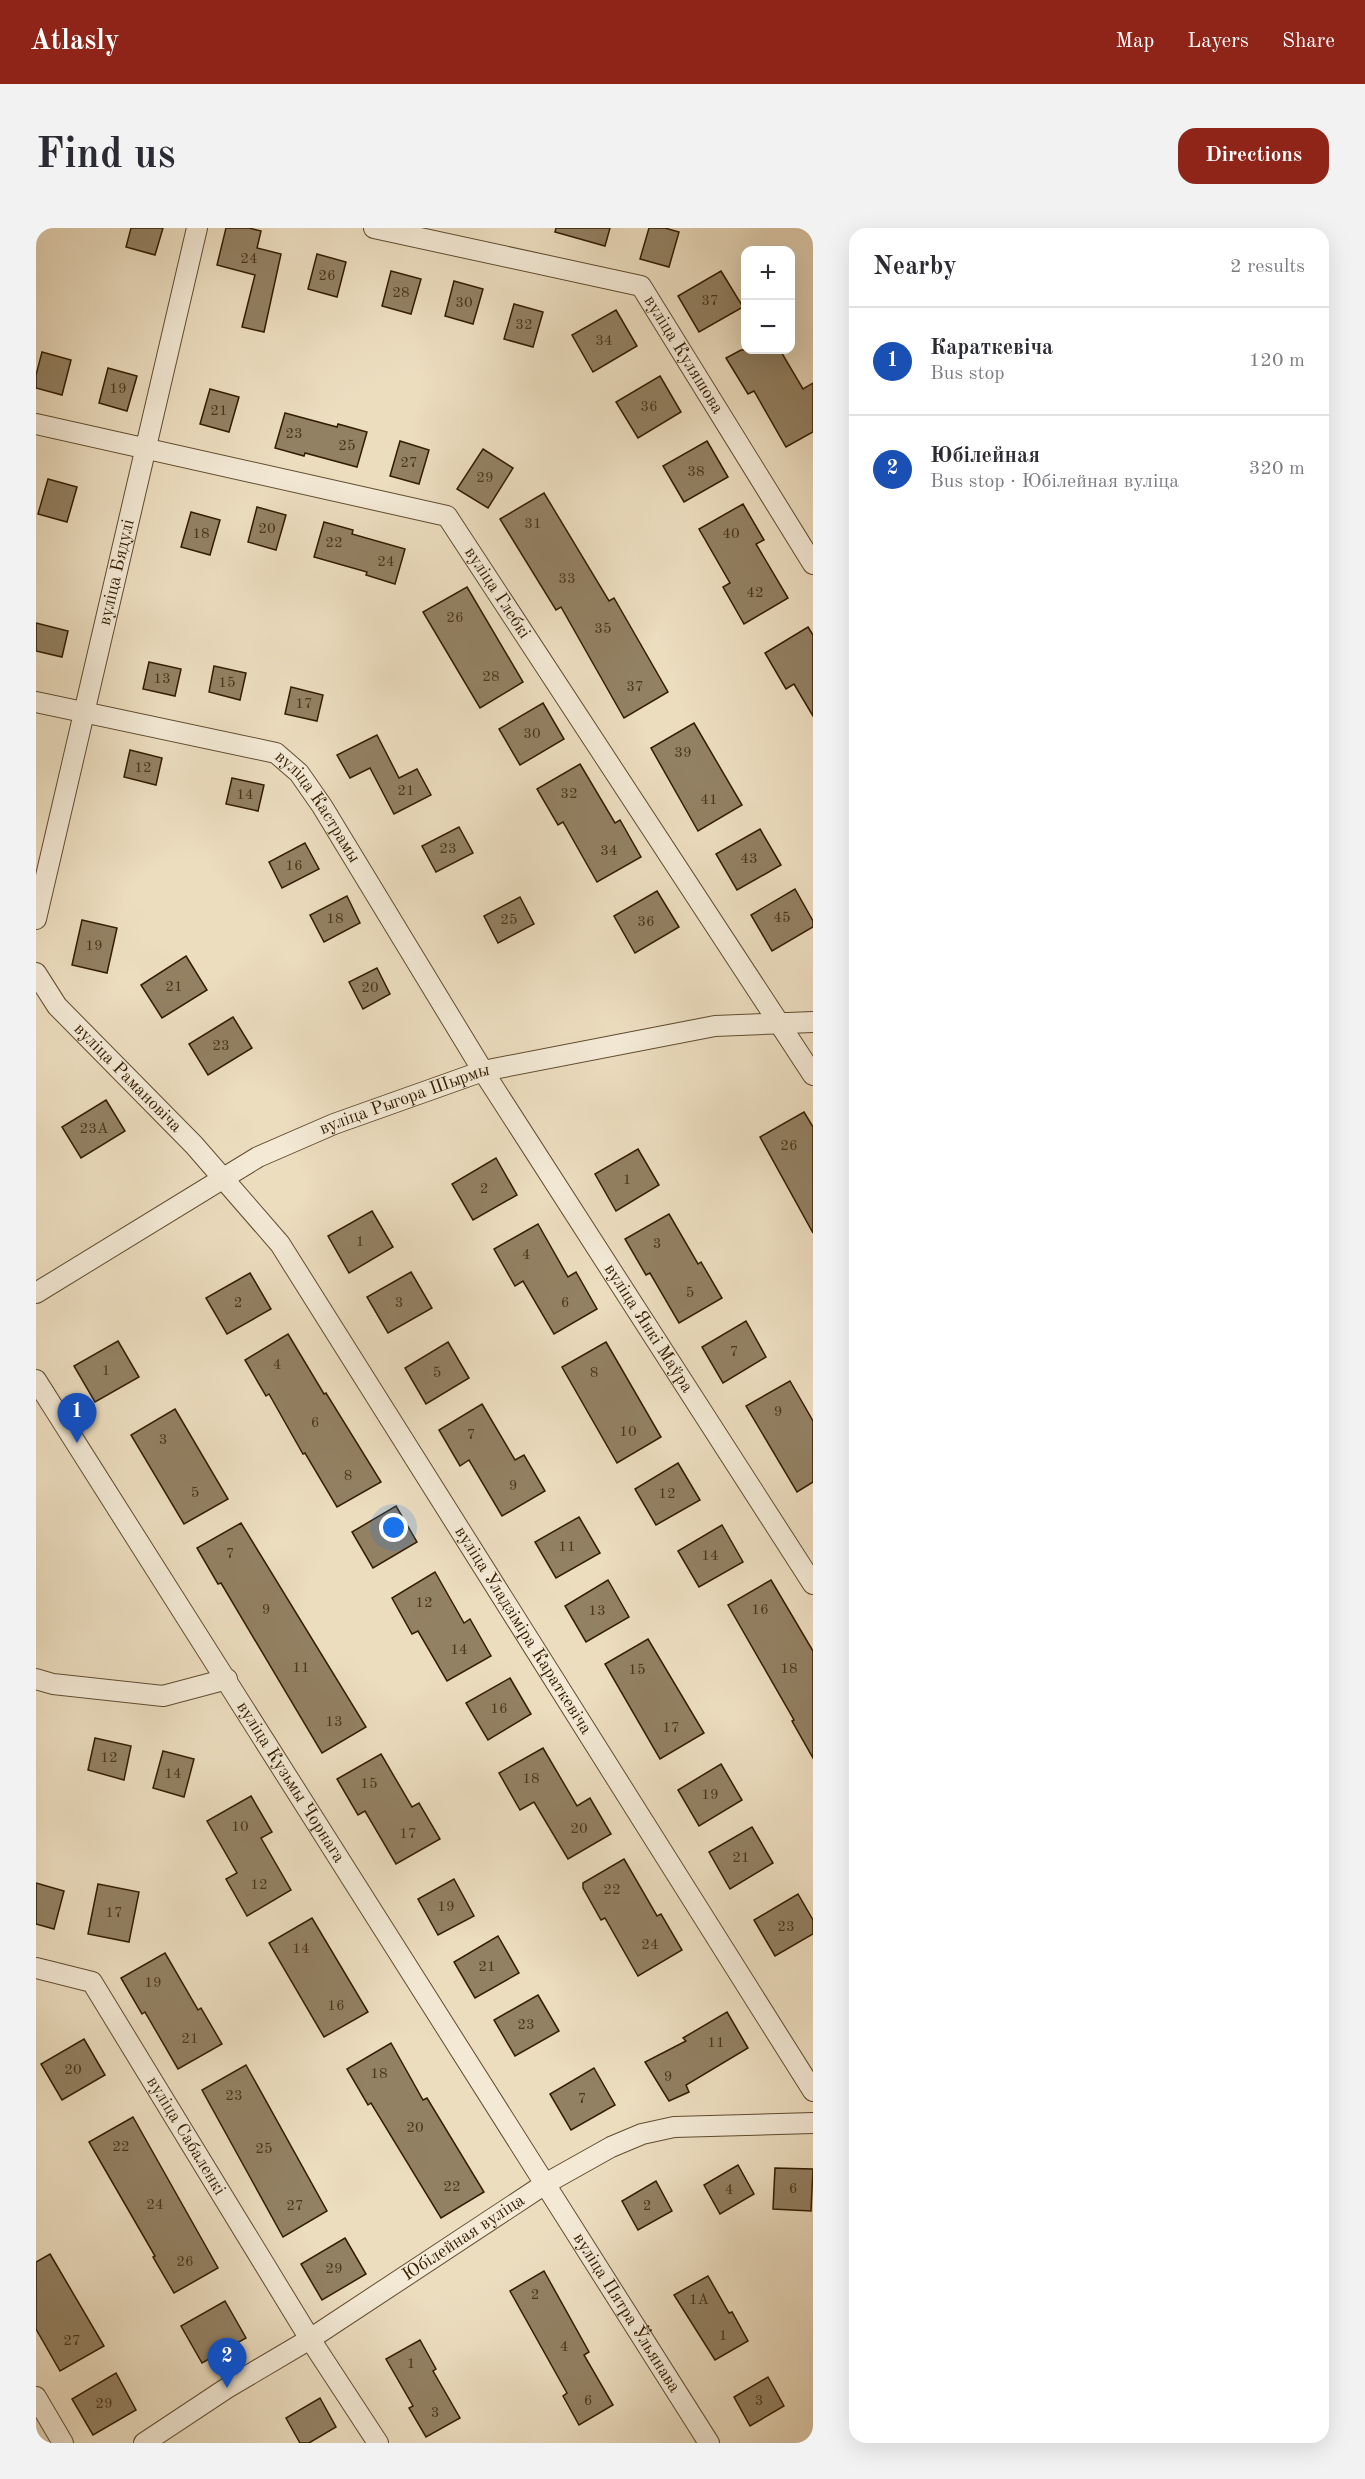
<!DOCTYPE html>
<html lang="en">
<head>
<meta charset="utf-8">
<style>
  body { margin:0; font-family:"Old Standard TT",serif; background:#f2f2f3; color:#2b2b33 }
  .controls { position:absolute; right:18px; top:18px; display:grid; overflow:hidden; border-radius:12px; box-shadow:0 6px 24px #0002 }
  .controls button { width:54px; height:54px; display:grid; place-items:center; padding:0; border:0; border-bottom:2px solid #e1e1e2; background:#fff; color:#2b2b33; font:30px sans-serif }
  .you { position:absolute; left:358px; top:1300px; width:21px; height:21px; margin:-15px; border:4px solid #fff; border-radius:50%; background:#1a73e8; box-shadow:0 0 0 9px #1a73e833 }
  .badge { display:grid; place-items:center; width:39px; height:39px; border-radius:50%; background:#8f2418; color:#fff; font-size:20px; font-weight:700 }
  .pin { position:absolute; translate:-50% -50px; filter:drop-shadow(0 2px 3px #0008) }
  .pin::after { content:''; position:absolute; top:32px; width:21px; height:18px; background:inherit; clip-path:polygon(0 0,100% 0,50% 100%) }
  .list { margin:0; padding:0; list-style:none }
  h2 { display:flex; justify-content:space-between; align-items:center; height:78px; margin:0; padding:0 24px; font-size:26px }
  h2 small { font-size:20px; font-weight:400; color:#7c7c81 }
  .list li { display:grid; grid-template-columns:39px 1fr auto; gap:18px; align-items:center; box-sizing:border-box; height:108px; padding:0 24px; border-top:2px solid #e1e1e2 }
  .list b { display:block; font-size:22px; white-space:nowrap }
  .list p { margin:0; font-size:20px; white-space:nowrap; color:#7c7c81 }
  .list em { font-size:20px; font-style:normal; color:#7c7c81 }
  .map { position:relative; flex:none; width:777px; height:2215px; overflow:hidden; border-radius:18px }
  header { display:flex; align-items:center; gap:36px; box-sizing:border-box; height:84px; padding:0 30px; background:#8f2418; color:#fff }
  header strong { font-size:28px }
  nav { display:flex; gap:33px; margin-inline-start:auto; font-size:21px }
  .intro { display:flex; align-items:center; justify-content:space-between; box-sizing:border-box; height:144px; padding:0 36px }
  h1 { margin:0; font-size:42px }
  .button { padding:15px 27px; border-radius:18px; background:#8f2418; color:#fff; font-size:21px; font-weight:700 }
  main { display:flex; gap:36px; padding:0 36px }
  aside { flex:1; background:#fff; border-radius:18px; box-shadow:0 6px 24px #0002 }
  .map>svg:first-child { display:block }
  .building { fill:#938163; stroke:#331d00; stroke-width:1.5 }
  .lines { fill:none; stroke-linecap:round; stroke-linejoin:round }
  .street-casing { stroke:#614d30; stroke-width:22 }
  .street { stroke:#f3e9d5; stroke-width:20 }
  .labels { text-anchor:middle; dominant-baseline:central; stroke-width:4.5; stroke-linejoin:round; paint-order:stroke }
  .number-label { font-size:15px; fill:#4b3619 }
  .street-label { font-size:18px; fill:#331d00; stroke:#f3e9d5 }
</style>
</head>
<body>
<header>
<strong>Atlasly</strong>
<nav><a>Map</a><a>Layers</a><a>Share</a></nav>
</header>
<div class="intro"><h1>Find us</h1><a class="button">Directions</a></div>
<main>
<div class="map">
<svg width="777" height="2215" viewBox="0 0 777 2215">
  <rect width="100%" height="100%" fill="#ecddbf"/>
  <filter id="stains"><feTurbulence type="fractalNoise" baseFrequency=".00333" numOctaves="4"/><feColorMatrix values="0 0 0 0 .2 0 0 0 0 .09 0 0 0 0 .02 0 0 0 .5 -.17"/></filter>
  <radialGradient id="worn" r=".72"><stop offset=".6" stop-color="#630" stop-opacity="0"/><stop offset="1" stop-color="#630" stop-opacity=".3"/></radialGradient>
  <!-- building -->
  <g class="building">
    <path d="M 95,0 L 127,0 L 119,27 L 90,19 Z"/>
    <path d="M 190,0 L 213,0 L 225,3 L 221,20 L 245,26 L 228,104 L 206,99 L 219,47 L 181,37 Z"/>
    <path d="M 520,0 L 574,0 L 569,18 L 519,4 Z"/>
    <path d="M 613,0 L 629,0 L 643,4 L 633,39 L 604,31 Z"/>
    <path d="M 281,26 L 310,34 L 301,69 L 272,61 Z"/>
    <path d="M 355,43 L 385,51 L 375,86 L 346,78 Z"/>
    <path d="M 685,43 L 707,79 L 663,104 L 642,68 Z"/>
    <path d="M 418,53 L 447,61 L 437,96 L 409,88 Z"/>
    <path d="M 478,76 L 507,84 L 497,119 L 468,111 Z"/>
    <path d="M 580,82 L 601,118 L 557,144 L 536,107 Z"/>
    <path d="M 705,122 L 744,122 L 767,161 L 777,155 L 777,204 L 750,219 L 718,163 L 712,166 L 690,130 Z"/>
    <path d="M 6,124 L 35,132 L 26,167 L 0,160 L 0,147 Z"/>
    <path d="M 72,140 L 101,148 L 91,183 L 63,175 Z"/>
    <path d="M 624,148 L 645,184 L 602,210 L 580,174 Z"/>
    <path d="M 174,161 L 203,169 L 193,204 L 164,196 Z"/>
    <path d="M 249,185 L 301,199 L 302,196 L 331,204 L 321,239 L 269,225 L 268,228 L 239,220 Z"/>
    <path d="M 364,213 L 393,222 L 383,256 L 354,248 Z"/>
    <path d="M 671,213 L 692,249 L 648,274 L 627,238 Z"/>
    <path d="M 447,221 L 477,240 L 452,280 L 421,261 Z"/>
    <path d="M 12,251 L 41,259 L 31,294 L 2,286 Z"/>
    <path d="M 508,265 L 573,373 L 578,370 L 632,464 L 588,490 L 525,379 L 520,382 L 464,291 Z"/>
    <path d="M 707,276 L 728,312 L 720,316 L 752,370 L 708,396 L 687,359 L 694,355 L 663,301 Z"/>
    <path d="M 221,279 L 250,287 L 240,322 L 212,314 Z"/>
    <path d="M 155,284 L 184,292 L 174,327 L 145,319 Z"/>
    <path d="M 288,294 L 317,302 L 316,306 L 369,321 L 359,356 L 330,347 L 331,344 L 278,329 Z"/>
    <path d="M 431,359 L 487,454 L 444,480 L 387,384 Z"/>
    <path d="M 0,395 L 32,403 L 26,429 L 0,423 Z"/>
    <path d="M 772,399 L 777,407 L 777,488 L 758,456 L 750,461 L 729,425 Z"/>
    <path d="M 113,434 L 145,441 L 139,468 L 107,461 Z"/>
    <path d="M 178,438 L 210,445 L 204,472 L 173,464 Z"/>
    <path d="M 255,459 L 287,467 L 281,493 L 249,486 Z"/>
    <path d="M 507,475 L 528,511 L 484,537 L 463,501 Z"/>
    <path d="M 658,495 L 706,577 L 662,603 L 615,520 Z"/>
    <path d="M 341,507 L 363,550 L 381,541 L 395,567 L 358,586 L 334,540 L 314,550 L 301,527 Z"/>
    <path d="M 94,522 L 126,530 L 120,557 L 88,549 Z"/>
    <path d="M 544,536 L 579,595 L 584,592 L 605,629 L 561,654 L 527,594 L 522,597 L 501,561 Z"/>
    <path d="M 196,550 L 228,557 L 222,583 L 190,576 Z"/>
    <path d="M 423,599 L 437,625 L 400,644 L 386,618 Z"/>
    <path d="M 724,601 L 745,637 L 701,662 L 680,626 Z"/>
    <path d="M 269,615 L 283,641 L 246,660 L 233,634 Z"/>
    <path d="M 759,661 L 777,693 L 777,699 L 736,723 L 715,687 Z"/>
    <path d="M 621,663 L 643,699 L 599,725 L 578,688 Z"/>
    <path d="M 311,668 L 324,695 L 288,714 L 274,687 Z"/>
    <path d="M 484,669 L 498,696 L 462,715 L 448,688 Z"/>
    <path d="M 46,692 L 81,700 L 71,745 L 36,737 Z"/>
    <path d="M 150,728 L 171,762 L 126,790 L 105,757 Z"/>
    <path d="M 341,740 L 354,766 L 327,781 L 313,754 Z"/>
    <path d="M 197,789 L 216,820 L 172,847 L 153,816 Z"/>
    <path d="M 70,872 L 89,903 L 45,930 L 26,899 Z"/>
    <path d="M 768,884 L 777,899 L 777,1005 L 724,909 Z"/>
    <path d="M 602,921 L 623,957 L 580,983 L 559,946 Z"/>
    <path d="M 460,930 L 481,967 L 437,992 L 416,956 Z"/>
    <path d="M 336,983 L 357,1019 L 313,1045 L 292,1008 Z"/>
    <path d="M 633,986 L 662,1036 L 665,1034 L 686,1070 L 643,1095 L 614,1045 L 610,1047 L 589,1011 Z"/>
    <path d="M 502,996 L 532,1049 L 540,1044 L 561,1081 L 518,1106 L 487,1053 L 479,1058 L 458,1021 Z"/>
    <path d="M 375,1044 L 396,1080 L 352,1105 L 331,1069 Z"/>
    <path d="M 214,1045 L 235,1081 L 191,1106 L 170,1070 Z"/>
    <path d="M 710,1093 L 730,1129 L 687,1155 L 666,1119 Z"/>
    <path d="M 252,1106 L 288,1166 L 290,1165 L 345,1254 L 301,1279 L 269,1225 L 267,1226 L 233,1166 L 230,1168 L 209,1132 Z"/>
    <path d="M 82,1113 L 103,1149 L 59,1174 L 38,1138 Z"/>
    <path d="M 412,1114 L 433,1150 L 390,1176 L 369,1140 Z"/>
    <path d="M 570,1114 L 625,1209 L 581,1235 L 526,1139 Z"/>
    <path d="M 754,1153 L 777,1193 L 777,1254 L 761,1264 L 710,1178 Z"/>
    <path d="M 446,1176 L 479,1232 L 488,1227 L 509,1263 L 466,1288 L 433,1232 L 424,1238 L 403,1202 Z"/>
    <path d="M 139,1181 L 192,1271 L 148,1296 L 95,1207 Z"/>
    <path d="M 642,1235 L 664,1272 L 620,1297 L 599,1261 Z"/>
    <path d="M 360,1278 L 381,1314 L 337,1340 L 316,1304 Z"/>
    <path d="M 543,1289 L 564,1325 L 520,1350 L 499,1314 Z"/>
    <path d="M 205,1295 L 330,1499 L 286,1525 L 185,1355 L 182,1356 L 161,1320 Z"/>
    <path d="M 686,1297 L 707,1334 L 663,1359 L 642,1323 Z"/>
    <path d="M 399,1344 L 428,1395 L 434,1391 L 455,1428 L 411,1453 L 382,1403 L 376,1406 L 356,1370 Z"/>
    <path d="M 572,1352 L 593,1389 L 550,1414 L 529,1378 Z"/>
    <path d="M 735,1352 L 777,1423 L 777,1530 L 756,1493 L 758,1492 L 692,1377 Z"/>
    <path d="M 612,1411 L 668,1505 L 624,1531 L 569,1436 Z"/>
    <path d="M 474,1450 L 495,1486 L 452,1512 L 430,1475 Z"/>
    <path d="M 59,1510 L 95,1518 L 88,1552 L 52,1542 Z"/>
    <path d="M 507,1520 L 541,1578 L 554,1570 L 575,1606 L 532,1631 L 498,1574 L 484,1582 L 463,1545 Z"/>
    <path d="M 127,1523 L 158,1531 L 148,1569 L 117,1560 Z"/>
    <path d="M 345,1526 L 376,1579 L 383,1575 L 404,1611 L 360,1636 L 329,1583 L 322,1587 L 301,1551 Z"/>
    <path d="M 685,1536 L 706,1572 L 663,1598 L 642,1562 Z"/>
    <path d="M 215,1568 L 236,1604 L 225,1610 L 255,1662 L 211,1688 L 190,1651 L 201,1645 L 171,1593 Z"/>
    <path d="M 716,1599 L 737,1635 L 694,1661 L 673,1624 Z"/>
    <path d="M 588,1631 L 621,1688 L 625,1686 L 646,1722 L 602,1748 L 569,1690 L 565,1692 L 547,1660 L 547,1655 Z"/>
    <path d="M 418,1651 L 438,1688 L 402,1707 L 382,1671 Z"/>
    <path d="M 0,1655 L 28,1663 L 18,1701 L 0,1696 Z"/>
    <path d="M 62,1656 L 103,1664 L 93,1714 L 52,1706 Z"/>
    <path d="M 762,1666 L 777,1692 L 777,1706 L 739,1728 L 718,1692 Z"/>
    <path d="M 276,1690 L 332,1784 L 288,1809 L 233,1715 Z"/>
    <path d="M 462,1708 L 483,1745 L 439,1770 L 418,1734 Z"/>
    <path d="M 129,1725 L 162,1782 L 165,1780 L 186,1816 L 142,1841 L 109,1784 L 106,1786 L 85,1750 Z"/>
    <path d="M 502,1767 L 523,1803 L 479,1828 L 458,1792 Z"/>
    <path d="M 691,1784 L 712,1820 L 650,1857 L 653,1864 L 633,1873 L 609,1834 L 650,1813 L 647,1810 Z"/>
    <path d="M 48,1811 L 69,1847 L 26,1872 L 5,1836 Z"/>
    <path d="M 355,1815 L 387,1872 L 391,1870 L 448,1964 L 405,1990 L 335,1875 L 332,1877 L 311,1841 Z"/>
    <path d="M 210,1837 L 291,1983 L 247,2009 L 166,1862 Z"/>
    <path d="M 558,1840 L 579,1877 L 535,1902 L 514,1866 Z"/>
    <path d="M 97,1889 L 182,2040 L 138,2065 L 117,2029 L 119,2028 L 53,1914 Z"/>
    <path d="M 702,1937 L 718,1966 L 684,1986 L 668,1957 Z"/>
    <path d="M 739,1940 L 777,1941 L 775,1983 L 737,1981 Z"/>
    <path d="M 620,1953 L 636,1983 L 602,2002 L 586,1973 Z"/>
    <path d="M 309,2010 L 330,2046 L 286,2072 L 265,2036 Z"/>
    <path d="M 14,2026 L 68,2118 L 24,2143 L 0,2101 L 0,2034 Z"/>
    <path d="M 508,2043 L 553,2124 L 548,2127 L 577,2177 L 543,2197 L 527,2168 L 531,2165 L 474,2063 Z"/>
    <path d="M 672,2048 L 693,2085 L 696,2084 L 712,2113 L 679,2132 L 638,2067 Z"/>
    <path d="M 189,2073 L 210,2110 L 166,2135 L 145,2098 Z"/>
    <path d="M 384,2112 L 400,2141 L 397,2143 L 424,2190 L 390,2209 L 373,2180 L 377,2178 L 350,2131 Z"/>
    <path d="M 80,2145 L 100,2182 L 57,2207 L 36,2171 Z"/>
    <path d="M 732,2149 L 748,2178 L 714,2198 L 698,2169 Z"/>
    <path d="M 284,2170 L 300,2199 L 273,2215 L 264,2215 L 250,2190 Z"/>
  </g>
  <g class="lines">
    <!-- street casing -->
    <g class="street-casing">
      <g id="street">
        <path id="s1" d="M 338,0 L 605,58 L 777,336"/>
        <path id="s2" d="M 0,196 L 411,288 L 777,847"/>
        <path id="s3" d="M 0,474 L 240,525 L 263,545 L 286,578 L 447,843 L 777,1356"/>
        <path id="s4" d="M 0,691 L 161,0"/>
        <path id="s5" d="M 0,745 L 21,778 L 158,917 L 244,1016 L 777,1863"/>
        <path id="s6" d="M 0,1065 L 222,929 L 298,896 L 447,843 L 679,798 L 777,794"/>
        <path id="s7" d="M 0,1152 L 673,2215"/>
        <path d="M 0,1451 L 17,1456 L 127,1468 L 191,1451"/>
        <path id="s8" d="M 0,1740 L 56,1754 L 274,2111 L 342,2215"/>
        <path d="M 0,2169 L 27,2215"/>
        <path id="s9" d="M 108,2215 L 191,2160 L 274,2111 L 509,1956 L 575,1919 L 606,1906 L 638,1899 L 777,1895"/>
      </g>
    </g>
    <!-- street -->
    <use href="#street" class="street"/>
  </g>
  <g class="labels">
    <!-- number labels -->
    <g class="number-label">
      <text x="213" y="31">24</text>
      <text x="291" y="48">26</text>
      <text x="365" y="65">28</text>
      <text x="674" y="73">37</text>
      <text x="428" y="75">30</text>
      <text x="488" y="97">32</text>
      <text x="568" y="113">34</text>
      <text x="82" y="161">19</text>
      <text x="613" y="179">36</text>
      <text x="183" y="183">21</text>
      <text x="258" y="206">23</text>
      <text x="311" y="218">25</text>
      <text x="373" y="235">27</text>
      <text x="660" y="244">38</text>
      <text x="449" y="250">29</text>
      <text x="497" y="296">31</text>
      <text x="231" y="301">20</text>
      <text x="165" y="306">18</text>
      <text x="695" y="306">40</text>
      <text x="298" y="315">22</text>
      <text x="350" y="334">24</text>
      <text x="531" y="351">33</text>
      <text x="719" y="365">42</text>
      <text x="419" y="390">26</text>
      <text x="567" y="401">35</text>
      <text x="455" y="449">28</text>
      <text x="126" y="451">13</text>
      <text x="191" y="455">15</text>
      <text x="599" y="459">37</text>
      <text x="268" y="476">17</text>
      <text x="496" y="506">30</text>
      <text x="647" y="525">39</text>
      <text x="107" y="540">12</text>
      <text x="370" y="563">21</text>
      <text x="533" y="566">32</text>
      <text x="209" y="567">14</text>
      <text x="673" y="572">41</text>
      <text x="412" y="621">23</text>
      <text x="573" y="623">34</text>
      <text x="713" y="631">43</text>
      <text x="258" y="638">16</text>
      <text x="746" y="690">45</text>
      <text x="299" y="691">18</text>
      <text x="473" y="692">25</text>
      <text x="610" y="694">36</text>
      <text x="58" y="718">19</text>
      <text x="138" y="759">21</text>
      <text x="334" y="760">20</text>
      <text x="185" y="818">23</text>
      <text x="58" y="901">23А</text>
      <text x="753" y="918">26</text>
      <text x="591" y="952">1</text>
      <text x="448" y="961">2</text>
      <text x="324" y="1014">1</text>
      <text x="621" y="1016">3</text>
      <text x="490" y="1027">4</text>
      <text x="654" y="1065">5</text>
      <text x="202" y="1075">2</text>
      <text x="363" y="1075">3</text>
      <text x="529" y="1075">6</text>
      <text x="698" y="1124">7</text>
      <text x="241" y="1137">4</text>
      <text x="70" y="1143">1</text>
      <text x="401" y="1145">5</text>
      <text x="558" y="1145">8</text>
      <text x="742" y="1184">9</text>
      <text x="279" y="1195">6</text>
      <text x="592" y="1204">10</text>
      <text x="435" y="1207">7</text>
      <text x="127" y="1212">3</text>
      <text x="312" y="1248">8</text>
      <text x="477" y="1258">9</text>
      <text x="159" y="1265">5</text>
      <text x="631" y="1266">12</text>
      <text x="531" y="1319">11</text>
      <text x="194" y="1326">7</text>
      <text x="674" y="1328">14</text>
      <text x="388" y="1375">12</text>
      <text x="230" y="1382">9</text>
      <text x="724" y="1382">16</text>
      <text x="561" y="1383">13</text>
      <text x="423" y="1422">14</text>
      <text x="265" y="1440">11</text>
      <text x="753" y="1441">18</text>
      <text x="601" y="1442">15</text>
      <text x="463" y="1481">16</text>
      <text x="298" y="1494">13</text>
      <text x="635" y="1500">17</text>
      <text x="73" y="1530">12</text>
      <text x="137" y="1546">14</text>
      <text x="495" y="1551">18</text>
      <text x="333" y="1556">15</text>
      <text x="674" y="1567">19</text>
      <text x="204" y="1599">10</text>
      <text x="543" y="1601">20</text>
      <text x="372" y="1606">17</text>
      <text x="705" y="1630">21</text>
      <text x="223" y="1657">12</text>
      <text x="576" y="1662">22</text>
      <text x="410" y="1679">19</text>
      <text x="78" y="1685">17</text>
      <text x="750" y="1699">23</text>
      <text x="614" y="1717">24</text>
      <text x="265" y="1721">14</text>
      <text x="451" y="1739">21</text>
      <text x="117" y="1755">19</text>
      <text x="300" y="1778">16</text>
      <text x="490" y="1797">23</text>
      <text x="154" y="1811">21</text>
      <text x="680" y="1815">11</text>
      <text x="37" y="1842">20</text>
      <text x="343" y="1846">18</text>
      <text x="632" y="1849">9</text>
      <text x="198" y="1868">23</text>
      <text x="546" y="1871">7</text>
      <text x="379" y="1900">20</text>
      <text x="85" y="1919">22</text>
      <text x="228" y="1921">25</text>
      <text x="416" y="1959">22</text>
      <text x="757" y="1961">6</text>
      <text x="693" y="1962">4</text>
      <text x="119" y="1977">24</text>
      <text x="259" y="1978">27</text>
      <text x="611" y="1978">2</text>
      <text x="149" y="2034">26</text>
      <text x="298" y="2041">29</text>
      <text x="499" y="2067">2</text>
      <text x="663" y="2072">1А</text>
      <text x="687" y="2108">1</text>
      <text x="36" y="2113">27</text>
      <text x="528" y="2119">4</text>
      <text x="375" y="2136">1</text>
      <text x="552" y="2173">6</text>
      <text x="723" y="2173">3</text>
      <text x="68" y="2176">29</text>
      <text x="399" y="2185">3</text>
    </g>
    <!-- street labels -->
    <g class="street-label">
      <text stroke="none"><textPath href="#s1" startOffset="354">вуліца Куляшова</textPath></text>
      <text stroke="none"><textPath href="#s4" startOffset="356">вуліца Бядулі</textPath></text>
      <text stroke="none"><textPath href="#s2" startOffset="513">вуліца Глебкі</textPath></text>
      <text stroke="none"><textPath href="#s3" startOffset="314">вуліца Кастрамы</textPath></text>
      <text stroke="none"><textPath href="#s5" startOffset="140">вуліца Рамановіча</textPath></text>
      <text stroke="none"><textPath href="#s6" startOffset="418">вуліца Рыгора Шырмы</textPath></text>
      <text stroke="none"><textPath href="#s3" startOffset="932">вуліца Янкі Маўра</textPath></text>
      <text stroke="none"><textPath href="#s5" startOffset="822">вуліца Уладзіміра Караткевіча</textPath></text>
      <text stroke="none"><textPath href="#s7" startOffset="476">вуліца Кузьмы Чорнага</textPath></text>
      <text stroke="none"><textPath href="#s8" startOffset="238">вуліца Сабаленкі</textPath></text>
      <text stroke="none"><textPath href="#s9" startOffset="380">Юбілейная вуліца</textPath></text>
      <text stroke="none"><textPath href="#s7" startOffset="1104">вуліца Пятра Ўльянава</textPath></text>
    </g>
  </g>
  <rect width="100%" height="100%" filter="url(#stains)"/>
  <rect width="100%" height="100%" fill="url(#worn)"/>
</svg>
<div class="controls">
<button>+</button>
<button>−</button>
</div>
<div class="you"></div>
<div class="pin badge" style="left:41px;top:1215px;background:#1a4fb4">1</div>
<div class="pin badge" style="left:191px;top:2160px;background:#1a4fb4">2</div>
</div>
<aside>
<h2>Nearby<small>2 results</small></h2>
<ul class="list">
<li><span class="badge" style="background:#1a4fb4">1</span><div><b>Караткевіча</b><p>Bus stop</p></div><em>120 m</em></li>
<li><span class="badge" style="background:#1a4fb4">2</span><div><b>Юбілейная</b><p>Bus stop · Юбілейная вуліца</p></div><em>320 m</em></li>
</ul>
</aside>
</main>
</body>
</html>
